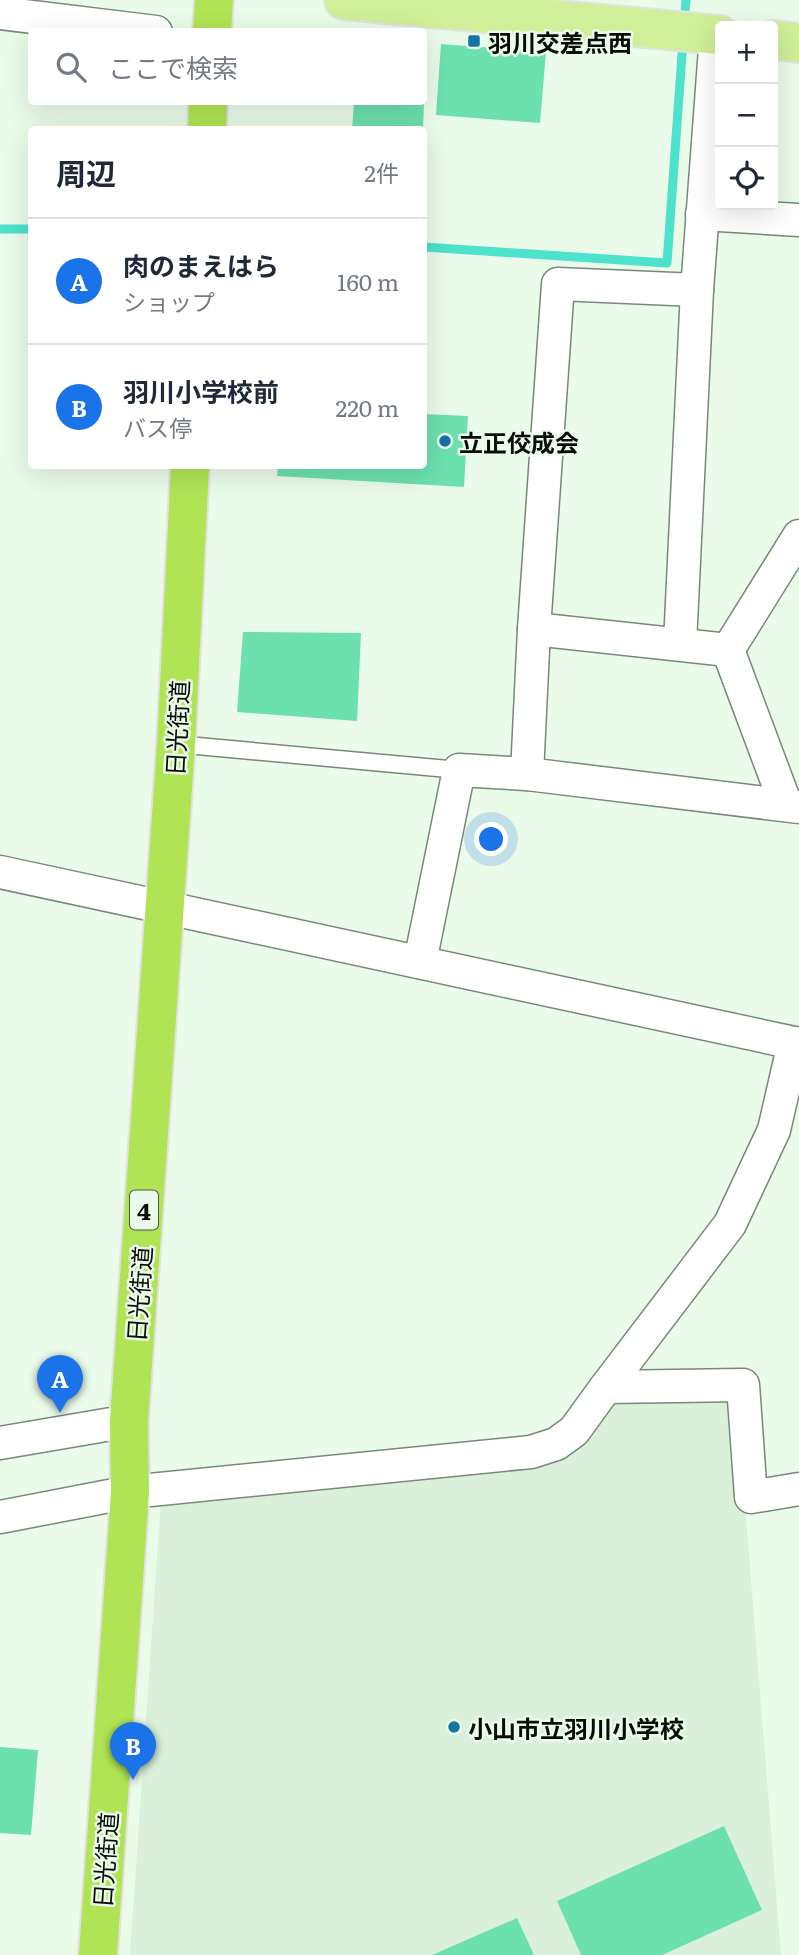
<!DOCTYPE html>
<html lang="ja">
<head>
<meta charset="utf-8">
<style>
  body { margin:0; font-family:Literata,"Noto Sans JP",serif; background:#f6f6f7; color:#1f2937 }
  .controls { position:absolute; right:21px; top:21px; display:grid; overflow:hidden; border-radius:7px; box-shadow:0 7px 28px #0002 }
  .controls button { width:63px; height:63px; display:grid; place-items:center; padding:0; border:0; border-bottom:2px solid #e0e1e3; background:#fff; color:#1f2937; font:35px sans-serif }
  .you { position:absolute; left:492px; top:840px; width:24px; height:24px; margin:-18px; border:5px solid #fff; border-radius:50%; background:#1a73e8; box-shadow:0 0 0 10px #1a73e833 }
  .badge { display:grid; place-items:center; width:46px; height:46px; border-radius:50%; background:#1a73e8; color:#fff; font-size:23px; font-weight:700 }
  .pin { position:absolute; translate:-50% -58px; filter:drop-shadow(0 2px 4px #0008) }
  .pin::after { content:''; position:absolute; top:37px; width:24px; height:21px; background:inherit; clip-path:polygon(0 0,100% 0,50% 100%) }
  .list { margin:0; padding:0; list-style:none }
  h2 { display:flex; justify-content:space-between; align-items:center; height:91px; margin:0; padding:0 28px; font-size:30px }
  h2 small { font-size:23px; font-weight:400; color:#747a83 }
  .list li { display:grid; grid-template-columns:46px 1fr auto; gap:21px; align-items:center; box-sizing:border-box; height:126px; padding:0 28px; border-top:2px solid #e0e1e3 }
  .list b { display:block; font-size:26px; white-space:nowrap }
  .list p { margin:0; font-size:23px; white-space:nowrap; color:#747a83 }
  .list em { font-size:23px; font-style:normal; color:#747a83 }
  .icon { flex:none; width:38px; height:38px; fill:none; stroke:currentColor; stroke-width:2; stroke-linecap:round; stroke-linejoin:round }
  .map { position:relative; flex:none; width:799px; height:1955px; overflow:hidden }
  .search { position:absolute; background:#fff; box-shadow:0 7px 28px #0002; left:28px; top:28px; width:399px; height:77px; display:flex; align-items:center; gap:18px; box-sizing:border-box; padding:0 24px; border-radius:7px; color:#747a83; font-size:26px }
  .panel { position:absolute; background:#fff; box-shadow:0 7px 28px #0002; left:28px; top:126px; width:399px; height:343px; border-radius:7px }
  .map>svg:first-child { display:block }
  .built { fill:#daf0da }
  .lines { fill:none; stroke-linecap:round; stroke-linejoin:round }
  .stream { stroke:#4ce2cc; stroke-width:9 }
  .building { fill:#6ce0ae }
  .lane-casing { stroke:#798879; stroke-width:19 }
  .street-casing { stroke:#798879; stroke-width:35 }
  .primary-casing { stroke:#e1e2e1; stroke-width:42 }
  .highway-casing { stroke:#e1e2e1; stroke-width:42 }
  .lane { stroke:#fff; stroke-width:16 }
  .street { stroke:#fff; stroke-width:32 }
  .primary { stroke:#d0ef98; stroke-width:38 }
  .highway { stroke:#b1e454; stroke-width:38 }
  .poi-dot { fill:#1475a2; stroke:#ebfbea; stroke-width:2.5 }
  .labels { text-anchor:middle; dominant-baseline:central; stroke-width:5; stroke-linejoin:round; paint-order:stroke }
  .shield { fill:#ebfbea; stroke:#4c544c; stroke-width:2 }
  .shield-label { font-size:23px; font-weight:bold; fill:#080d08 }
  .poi-label { font-size:24px; font-weight:bold; fill:#080d08; stroke:#ebfbea; text-anchor:start }
  .street-label { font-size:24px; fill:#080d08; stroke:#ebfbea }
</style>
</head>
<body>
<div class="map">
<svg width="799" height="1955" viewBox="0 0 799 1955">
  <rect width="100%" height="100%" fill="#ebfbea"/>
  <!-- built -->
  <path class="built" d="M 726,1394 L 737,1405 L 781,1955 L 130,1955 L 161,1499 L 531,1461 L 610,1396 Z"/>
  <g class="lines">
    <!-- stream -->
    <g class="stream">
      <path d="M 684,23 L 686,0"/>
      <path d="M 0,229 L 32,229"/>
      <path d="M 424,247 L 667,263 L 683,41"/>
    </g>
  </g>
  <!-- building -->
  <g class="building">
    <path d="M 441,44 L 546,52 L 540,123 L 436,115 Z"/>
    <path d="M 354,102 L 424,102 L 423,130 L 352,130 Z"/>
    <path d="M 424,414 L 468,416 L 464,487 L 277,476 L 278,466 L 424,466 Z"/>
    <path d="M 243,632 L 361,633 L 357,721 L 237,712 Z"/>
    <path d="M 0,1747 L 38,1750 L 31,1835 L 0,1833 Z"/>
    <path d="M 724,1826 L 762,1910 L 662,1955 L 581,1955 L 557,1901 Z"/>
    <path d="M 517,1918 L 534,1955 L 432,1955 Z"/>
  </g>
  <g class="lines">
    <!-- lane casing -->
    <g class="lane-casing">
      <path id="lane" d="M 176,744 L 459,770"/>
    </g>
    <!-- street casing -->
    <g class="street-casing">
      <g id="street">
        <path d="M 0,13 L 156,32"/>
        <path d="M 702,214 L 799,220"/>
        <path d="M 534,629 L 728,650 L 786,805"/>
        <path d="M 680,644 L 697,290"/>
        <path d="M 728,650 L 799,536"/>
        <path d="M 527,774 L 534,629 L 558,284 L 697,290 L 716,35"/>
        <path d="M 0,872 L 799,1044"/>
        <path d="M 420,962 L 459,770 L 527,774 L 799,807"/>
        <path d="M 606,1387 L 743,1385 L 751,1497 L 799,1489"/>
        <path d="M 0,1443 L 129,1421"/>
        <path d="M 0,1517 L 130,1492 L 531,1452 L 556,1444 L 574,1431 L 606,1387 L 730,1224 L 774,1130 L 794,1043"/>
      </g>
    </g>
    <!-- primary casing -->
    <g class="primary-casing">
      <g id="primary">
        <path d="M 344,0 L 720,35"/>
        <path d="M 773,40 L 799,43"/>
      </g>
    </g>
    <!-- highway casing -->
    <g class="highway-casing">
      <g id="highway">
        <path d="M 212,32 L 214,0"/>
        <path d="M 207,130 L 208,102"/>
        <path d="M 98,1955 L 130,1492 L 129,1421 L 176,744 L 190,466"/>
      </g>
    </g>
    <!-- lane -->
    <use href="#lane" class="lane"/>
    <!-- street -->
    <use href="#street" class="street"/>
    <!-- primary -->
    <use href="#primary" class="primary"/>
    <!-- highway -->
    <use href="#highway" class="highway"/>
  </g>
  <!-- markers -->
  <g class="poi-dot">
    <rect x="467" y="34" width="14" height="14" rx="3.5"/>
    <circle cx="445" cy="441" r="7"/>
    <circle cx="454" cy="1727" r="7"/>
  </g>
  <g class="labels">
    <!-- shield labels -->
    <rect class="shield" x="130" y="1190.5" width="28" height="39" rx="5"/>
    <g class="shield-label">
      <text x="144" y="1210">4</text>
    </g>
    <!-- poi labels -->
    <g class="poi-label">
      <text x="488" y="41">羽川交差点西</text>
      <text x="459" y="441">立正佼成会</text>
      <text x="468" y="1727">小山市立羽川小学校</text>
    </g>
    <!-- street labels -->
    <g class="street-label">
      <text transform="translate(176 728) rotate(-87)">日光街道</text>
      <text transform="translate(138 1294) rotate(-86)">日光街道</text>
      <text transform="translate(104 1860) rotate(-86)">日光街道</text>
    </g>
  </g>
</svg>
<div class="controls">
<button>+</button>
<button>−</button>
<button><svg class="icon" aria-label="locate" viewBox="0 0 24 24"><circle cx="12" cy="12" r="6"/><path d="M12 2v4M12 18v4M2 12h4M18 12h4"/></svg></button>
</div>
<div class="you"></div>
<div class="pin badge" style="left:60px;top:1413px">A</div>
<div class="pin badge" style="left:133px;top:1780px">B</div>
<div class="search"><svg class="icon" aria-label="search" viewBox="0 0 24 24"><circle cx="10" cy="10" r="6"/><path d="M15 15l6 6"/></svg>ここで検索</div>
<section class="panel">
<h2>周辺<small>2件</small></h2>
<ul class="list">
<li><span class="badge">A</span><div><b>肉のまえはら</b><p>ショップ</p></div><em>160 m</em></li>
<li><span class="badge">B</span><div><b>羽川小学校前</b><p>バス停</p></div><em>220 m</em></li>
</ul>
</section>
</div>
</body>
</html>
